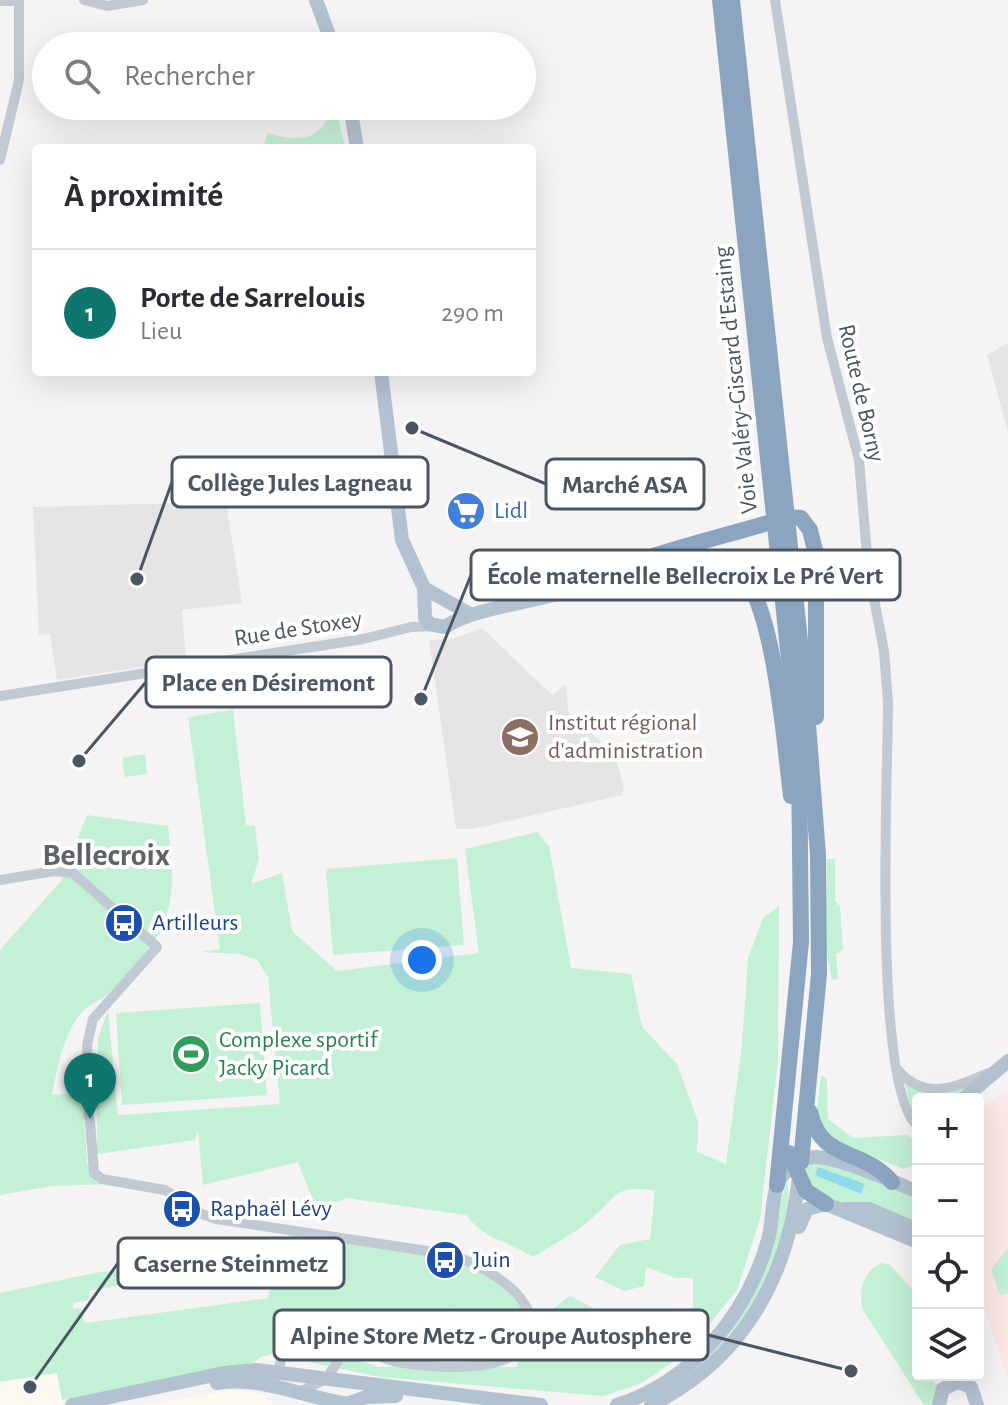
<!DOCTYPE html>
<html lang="fr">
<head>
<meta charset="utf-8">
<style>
  body { margin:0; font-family:"Alegreya Sans",sans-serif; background:#f7f7f7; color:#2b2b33 }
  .controls { position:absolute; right:24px; bottom:24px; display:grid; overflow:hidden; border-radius:8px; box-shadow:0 8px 32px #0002 }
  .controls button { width:72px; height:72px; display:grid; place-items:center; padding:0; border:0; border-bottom:2px solid #e1e1e2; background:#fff; color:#2b2b33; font:40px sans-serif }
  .you { position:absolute; left:422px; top:960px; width:28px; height:28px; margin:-20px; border:6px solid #fff; border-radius:50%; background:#1a73e8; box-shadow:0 0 0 12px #1a73e833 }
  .badge { display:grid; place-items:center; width:52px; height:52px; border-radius:50%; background:#0f766e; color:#fff; font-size:26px; font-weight:700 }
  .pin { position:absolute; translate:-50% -66px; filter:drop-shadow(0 2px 4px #0008) }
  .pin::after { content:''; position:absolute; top:42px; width:28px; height:24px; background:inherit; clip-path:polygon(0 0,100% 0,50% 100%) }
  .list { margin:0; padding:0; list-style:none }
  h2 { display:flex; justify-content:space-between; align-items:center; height:104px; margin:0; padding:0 32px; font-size:34px }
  h2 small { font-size:26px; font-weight:400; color:#7c7c81 }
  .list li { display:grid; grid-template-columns:52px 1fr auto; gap:24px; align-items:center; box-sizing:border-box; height:128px; padding:0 32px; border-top:2px solid #e1e1e2 }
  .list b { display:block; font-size:30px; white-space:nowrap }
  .list p { margin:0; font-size:26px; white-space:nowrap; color:#7c7c81 }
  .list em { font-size:26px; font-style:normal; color:#7c7c81 }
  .icon { flex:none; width:44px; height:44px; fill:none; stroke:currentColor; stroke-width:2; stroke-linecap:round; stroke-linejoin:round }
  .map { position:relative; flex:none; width:1008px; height:1405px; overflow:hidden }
  .search { position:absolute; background:#fff; box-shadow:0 8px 32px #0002; left:32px; top:32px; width:504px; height:88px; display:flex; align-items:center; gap:20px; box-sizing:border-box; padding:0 28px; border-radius:44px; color:#7c7c81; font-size:30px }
  .panel { position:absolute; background:#fff; box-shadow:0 8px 32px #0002; left:32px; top:144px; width:504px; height:232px; border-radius:8px }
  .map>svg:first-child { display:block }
  .commercial { fill:#fdf9ef }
  .education { fill:#e6e4e5 }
  .medical { fill:#fce8e6 }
  .green { fill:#c3f1d5 }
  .water { fill:#90daee }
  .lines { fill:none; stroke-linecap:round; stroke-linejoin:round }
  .minor { stroke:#c1cad2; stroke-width:10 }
  .major { stroke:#b3c2d1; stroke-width:14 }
  .highway { stroke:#8ba5c1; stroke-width:16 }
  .labels { text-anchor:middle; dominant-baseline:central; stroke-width:8; stroke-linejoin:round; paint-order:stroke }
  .street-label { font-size:24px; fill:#4a5661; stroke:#fff }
  .shop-label { font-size:24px; fill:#366cbe; stroke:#fff; text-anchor:start }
  .education-label { font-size:24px; fill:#785e54; stroke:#fff; text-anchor:start }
  .transit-label { font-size:24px; fill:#164399; stroke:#fff; text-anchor:start }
  .leisure-label { font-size:24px; fill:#27864d; stroke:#fff; text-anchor:start }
  .district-label { font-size:32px; font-weight:bold; fill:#5f6368; stroke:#fff }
  .leader { fill:none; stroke:#4a5661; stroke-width:3 }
  .callout-dot { fill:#4a5661; stroke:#fff; stroke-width:3 }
  .callout { fill:#fff; stroke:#4a5661; stroke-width:3 }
  .callout-label { font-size:26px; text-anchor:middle; font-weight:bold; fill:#4a5661 }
</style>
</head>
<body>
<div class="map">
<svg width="1008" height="1405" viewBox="0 0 1008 1405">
  <rect width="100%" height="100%" fill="#f5f3f3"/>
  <!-- commercial -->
  <g class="commercial">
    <path d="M 58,1372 L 63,1405 L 0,1405 L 0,1382 Z"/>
    <path d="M 238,1390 L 263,1394 L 273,1405 L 139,1405 Z"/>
  </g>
  <!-- education -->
  <g class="education">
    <path d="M 1008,343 L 1008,432 L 987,355 Z"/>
    <path d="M 220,502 L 227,508 L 242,603 L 182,610 L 186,660 L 57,680 L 50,634 L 39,635 L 33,507 Z"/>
    <path d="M 482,628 L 552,695 L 566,684 L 568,711 L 615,755 L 624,788 L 622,795 L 473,829 L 456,829 L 429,640 L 452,639 Z"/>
  </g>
  <!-- medical -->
  <path class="medical" d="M 1008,1090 L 1008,1380 L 978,1287 L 978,1110 Z"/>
  <!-- green -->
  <g class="green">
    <path d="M 336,110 L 345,147 L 257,148 L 265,142 L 268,133 C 294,142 322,142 330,111 Z"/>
    <path d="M 233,710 L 246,825 L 255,826 L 259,859 L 251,884 L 282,873 L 292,931 L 337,971 L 479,953 L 465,849 L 537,832 L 549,846 L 571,968 L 631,974 L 642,1027 L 677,1064 L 698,1122 L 697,1152 L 726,1164 L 742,1045 L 748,958 L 763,918 L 779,906 L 778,1060 L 760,1219 L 737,1290 L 687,1352 L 642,1383 L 603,1396 L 380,1377 L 309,1362 L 333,1350 L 378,1367 L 516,1367 L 527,1345 L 511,1358 L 444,1365 L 458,1360 L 453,1308 L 365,1322 L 323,1341 L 261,1357 L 252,1363 L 62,1400 L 57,1373 L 0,1382 L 0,1293 L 94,1273 L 148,1266 L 163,1277 L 89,1291 L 89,1300 L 73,1303 L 73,1309 L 80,1308 L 85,1323 L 268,1298 C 275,1275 280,1251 292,1230 L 454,1255 L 520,1297 L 531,1335 L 538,1320 L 570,1296 L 613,1318 L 626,1333 L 650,1333 L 651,1320 L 671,1320 L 672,1309 L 693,1308 L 693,1278 L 676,1278 L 646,1267 L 644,1286 L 624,1291 L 595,1277 L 620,1245 L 650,1239 L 655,1191 C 613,1184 618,1197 591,1219 C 574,1234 552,1245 533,1257 C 506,1240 485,1240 466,1215 L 347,1198 L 317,1210 L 298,1162 L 203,1185 L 198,1130 L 195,1140 L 97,1154 L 98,1037 L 108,1011 L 118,1115 L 280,1104 L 268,977 L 257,960 L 240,954 L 201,952 L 220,949 L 188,717 Z"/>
    <path d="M 145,754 L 147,774 L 125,777 L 122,758 Z"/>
    <path d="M 87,815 L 168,826 C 179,911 170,931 111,991 C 103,1000 89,1004 81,1013 C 63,1035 58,1066 52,1094 L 83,1094 L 87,1163 L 91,1173 L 110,1184 L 53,1186 L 0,1195 L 0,950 L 61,881 Z"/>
    <path d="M 457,858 L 464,945 L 333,955 L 326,869 Z"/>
    <path d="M 827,859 L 835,859 L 835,901 L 840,906 L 843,950 L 836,954 L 838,979 L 832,980 L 826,950 Z"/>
    <path d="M 260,1003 L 267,1095 L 122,1105 L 116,1013 Z"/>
    <path d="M 821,1075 L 827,1079 L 828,1119 L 853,1138 L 907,1135 L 918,1141 L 918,1164 L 903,1169 L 825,1137 L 817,1111 Z"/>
    <path d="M 905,1082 C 930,1099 948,1094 973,1082 L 957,1099 L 918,1099 L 918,1121 L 911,1115 Z"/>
    <path d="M 817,1162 L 850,1170 L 918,1200 L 917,1226 L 833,1202 L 807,1183 L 805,1170 L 808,1163 Z"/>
    <path d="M 787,1182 C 799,1237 751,1325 709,1362 C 690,1379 663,1394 640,1405 L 697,1365 L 724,1340 L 747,1305 Z"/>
    <path d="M 1008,1248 L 1008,1293 L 1000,1295 L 991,1269 Z"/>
    <path d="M 881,1263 L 890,1265 L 913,1290 L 918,1375 L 931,1375 L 934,1384 L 939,1383 L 934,1405 L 924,1405 L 863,1310 C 858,1291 863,1272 881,1263 Z"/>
  </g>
  <!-- water -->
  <path class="water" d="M 818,1167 L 865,1184 L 861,1194 L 815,1175 Z"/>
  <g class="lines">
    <!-- minor -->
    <g class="minor">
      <path d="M 84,0 L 107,6 L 143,0"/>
      <path d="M 775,0 L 827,338 L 859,460 L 868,567 L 884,651 L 888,702 C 888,771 872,1091 918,1126"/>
      <path d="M 0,1 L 18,1"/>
      <path d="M 0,160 L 19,80 L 19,0"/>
      <path d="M 0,696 L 363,639 L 411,627 L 432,626"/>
      <path d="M 0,880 L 54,871 L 73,873 L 157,947 L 93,1019 L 87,1045 L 89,1117"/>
      <path d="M 898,1070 C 925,1102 955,1087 988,1073"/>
      <path d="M 90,1121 L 94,1173 L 102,1179 L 165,1190 L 202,1214 L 216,1219 L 454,1255 C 477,1265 498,1275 516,1293 C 526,1304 534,1317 531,1332 C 521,1378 427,1368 393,1361 C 373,1356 354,1342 335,1341 C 318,1340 298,1349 282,1356 L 277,1376"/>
      <path d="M 299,1392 L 326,1379 L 344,1352 L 356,1349"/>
    </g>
    <!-- major -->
    <g class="major">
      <path d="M 316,0 L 333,46"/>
      <path d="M 350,106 L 357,148"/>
      <path d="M 381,372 L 402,540 L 424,588 L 425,617 L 429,624 L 445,627 C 471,609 529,603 564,592"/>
      <path d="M 424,588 L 468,613"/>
      <path d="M 963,1099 L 1008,1061"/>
      <path d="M 845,1209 L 869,1209 L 918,1230"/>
      <path d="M 799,1227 L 807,1209 L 826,1204 L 918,1242"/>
      <path d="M 217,1383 C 264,1375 311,1401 358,1405"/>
      <path d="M 346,1404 L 366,1397 L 396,1396"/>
      <path d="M 72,1405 L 224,1373 L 256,1370 L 541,1405"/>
      <path d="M 617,1405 C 692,1381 747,1315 768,1240 C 773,1223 771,1203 777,1186 C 781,1172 800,1158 814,1157 C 834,1155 897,1183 918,1192"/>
      <path d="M 651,1405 C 743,1360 789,1276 799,1176"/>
      <path d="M 939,1405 L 943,1389 L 958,1382 L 971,1387 L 977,1405"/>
    </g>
    <!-- highway -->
    <g class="highway">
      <path d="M 720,0 L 799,755 L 801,942 L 777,1185"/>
      <path d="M 732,0 L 806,697 L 818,855 L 819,974 L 801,1162"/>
      <path d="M 643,573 C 674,564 709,553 738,572 C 774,596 785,750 791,796"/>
      <path d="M 564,592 C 633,556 714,540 788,517 L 801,518 L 810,530 L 816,554 L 816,717"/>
      <path d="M 810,1112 C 821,1162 862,1147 892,1182"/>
      <path d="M 789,1153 L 806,1191 L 826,1204"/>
    </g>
  </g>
  <!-- icons -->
  <defs>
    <g id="supermarket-disc" transform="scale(2)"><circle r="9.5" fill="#3f7fe0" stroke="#fff"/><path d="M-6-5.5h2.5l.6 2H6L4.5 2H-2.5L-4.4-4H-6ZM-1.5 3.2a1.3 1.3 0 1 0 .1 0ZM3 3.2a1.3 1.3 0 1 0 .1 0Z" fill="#fff"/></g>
    <g id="university-disc" transform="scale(2)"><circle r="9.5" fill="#8d6e63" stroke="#fff"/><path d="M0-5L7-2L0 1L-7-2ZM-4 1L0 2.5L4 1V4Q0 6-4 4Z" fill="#fff"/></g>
    <g id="bus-disc" transform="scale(2)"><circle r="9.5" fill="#1a4fb4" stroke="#fff"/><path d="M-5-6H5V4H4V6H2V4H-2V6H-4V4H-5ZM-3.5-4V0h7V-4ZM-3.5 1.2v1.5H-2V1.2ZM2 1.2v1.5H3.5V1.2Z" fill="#fff"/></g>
    <g id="stadium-disc" transform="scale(2)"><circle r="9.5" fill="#2e9e5b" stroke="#fff"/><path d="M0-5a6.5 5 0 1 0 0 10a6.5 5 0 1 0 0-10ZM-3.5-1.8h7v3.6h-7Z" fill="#fff"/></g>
  </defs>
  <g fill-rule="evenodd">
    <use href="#supermarket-disc" x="466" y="511"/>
    <use href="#university-disc" x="520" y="737"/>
    <use href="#bus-disc" x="124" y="923"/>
    <use href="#stadium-disc" x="191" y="1054"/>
    <use href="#bus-disc" x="182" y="1209"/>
    <use href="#bus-disc" x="445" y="1260"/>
  </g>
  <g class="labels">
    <!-- street labels -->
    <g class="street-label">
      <text transform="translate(736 380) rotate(-96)">Voie Valéry-Giscard d'Estaing</text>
      <text transform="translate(861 393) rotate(77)">Route de Borny</text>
      <text transform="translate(298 629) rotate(-9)">Rue de Stoxey</text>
    </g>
    <!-- shop labels -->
    <g class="shop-label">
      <text x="494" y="511">Lidl</text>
    </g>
    <!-- education labels -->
    <g class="education-label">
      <text x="548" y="723">Institut régional<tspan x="548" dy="28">d'administration</tspan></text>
    </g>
    <!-- transit labels -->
    <g class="transit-label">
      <text x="152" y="923">Artilleurs</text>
      <text x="210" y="1209">Raphaël Lévy</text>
      <text x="473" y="1260">Juin</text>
    </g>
    <!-- leisure labels -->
    <g class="leisure-label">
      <text x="219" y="1040">Complexe sportif<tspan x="219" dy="28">Jacky Picard</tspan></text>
    </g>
    <!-- district labels -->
    <g class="district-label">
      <text x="106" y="855">Bellecroix</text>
    </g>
  </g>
  <!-- callouts -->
  <path class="leader" d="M137 579L172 482M412 428L546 484M421 699L471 575M79 761L146 682M30 1387L118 1263M851 1371L708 1335"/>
  <g class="callout-dot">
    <circle cx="137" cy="579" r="8"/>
    <circle cx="412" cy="428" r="8"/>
    <circle cx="421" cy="699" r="8"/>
    <circle cx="79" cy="761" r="8"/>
    <circle cx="30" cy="1387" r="8"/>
    <circle cx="851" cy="1371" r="8"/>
  </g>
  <g class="callout">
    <rect x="172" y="457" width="256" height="50" rx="8"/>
    <rect x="546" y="459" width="158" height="50" rx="8"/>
    <rect x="471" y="550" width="429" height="50" rx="8"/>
    <rect x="146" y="657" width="245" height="50" rx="8"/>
    <rect x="118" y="1238" width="226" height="50" rx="8"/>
    <rect x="274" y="1310" width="434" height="50" rx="8"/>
  </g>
  <g class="callout-label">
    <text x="300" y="491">Collège Jules Lagneau</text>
    <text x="625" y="493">Marché ASA</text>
    <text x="685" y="584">École maternelle Bellecroix Le Pré Vert</text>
    <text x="268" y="691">Place en Désiremont</text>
    <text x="231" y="1272">Caserne Steinmetz</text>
    <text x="491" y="1344">Alpine Store Metz - Groupe Autosphere</text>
  </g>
</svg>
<div class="controls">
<button>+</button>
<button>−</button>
<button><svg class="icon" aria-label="locate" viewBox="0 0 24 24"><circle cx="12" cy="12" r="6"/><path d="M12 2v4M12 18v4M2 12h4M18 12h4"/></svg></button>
<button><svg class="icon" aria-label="layers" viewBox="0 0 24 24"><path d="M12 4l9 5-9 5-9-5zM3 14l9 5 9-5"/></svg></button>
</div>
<div class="you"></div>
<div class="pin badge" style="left:90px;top:1119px">1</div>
<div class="search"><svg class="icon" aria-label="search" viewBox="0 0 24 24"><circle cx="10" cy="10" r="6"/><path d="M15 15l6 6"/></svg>Rechercher</div>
<section class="panel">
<h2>À proximité<small></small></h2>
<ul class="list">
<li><span class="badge">1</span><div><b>Porte de Sarrelouis</b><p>Lieu</p></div><em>290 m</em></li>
</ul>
</section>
</div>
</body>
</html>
